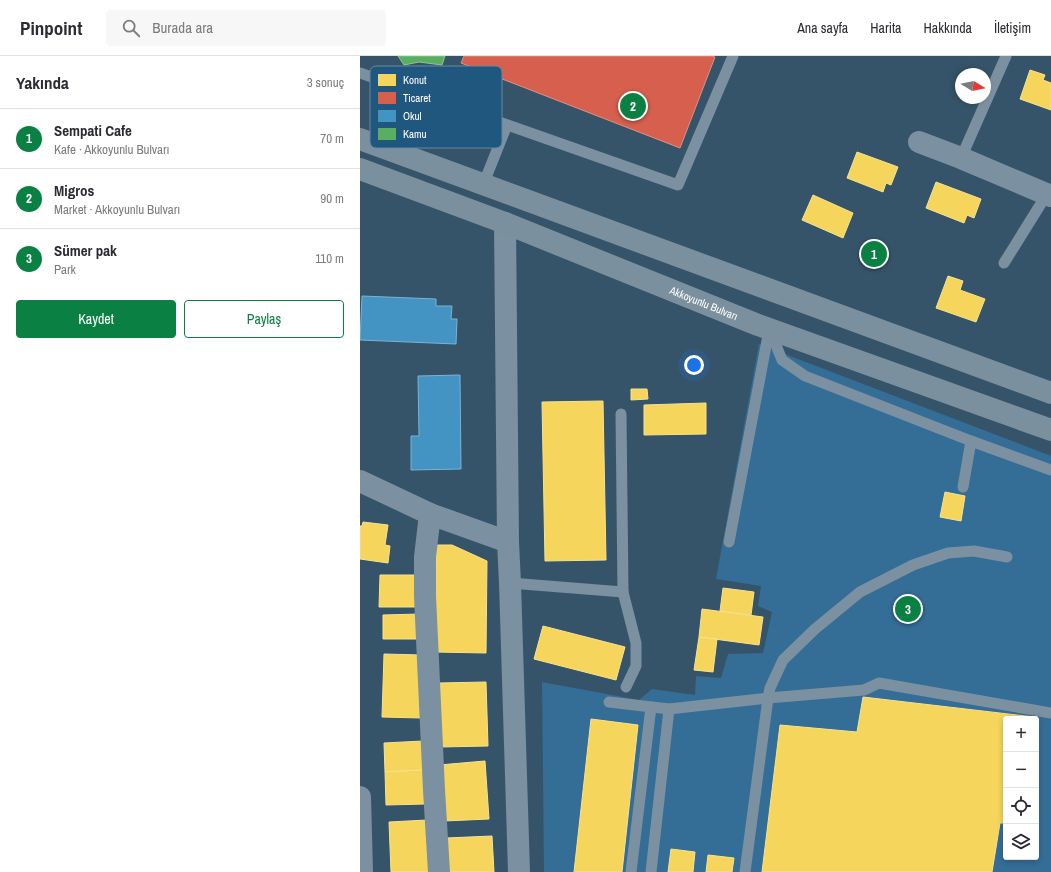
<!DOCTYPE html>
<html lang="tr">
<head>
<meta charset="utf-8">
<style>
  body { margin:0; font-family:"Archivo Narrow",sans-serif; background:#f7f7f7; color:#2b2b33 }
  .controls { position:absolute; right:12px; bottom:12px; display:grid; overflow:hidden; border-radius:4px; box-shadow:0 2px 6px #0003 }
  .controls button { width:36px; height:36px; display:grid; place-items:center; padding:0; border:0; border-bottom:1px solid #e1e1e2; background:#fff; color:#2b2b33; font:20px sans-serif }
  .compass { position:absolute; left:595px; top:12px; width:36px; height:36px; border-radius:50%; background:#fff; box-shadow:0 2px 6px #0003; rotate:100deg }
  .you { position:absolute; left:334px; top:309px; width:14px; height:14px; margin:-10px; border:3px solid #fff; border-radius:50%; background:#1a73e8; box-shadow:0 0 0 6px #1a73e833 }
  .badge { display:grid; place-items:center; width:26px; height:26px; border-radius:50%; background:#0b8043; color:#fff; font-size:13px; font-weight:700 }
  .pin { position:absolute; translate:-50% -50%; border:2px solid #fff; box-shadow:0 1px 4px #0006 }
  .list { margin:0; padding:0; list-style:none }
  h2 { display:flex; justify-content:space-between; align-items:center; height:52px; margin:0; padding:0 16px; font-size:17px }
  h2 small { font-size:13px; font-weight:400; color:#7c7c81 }
  .list li { display:grid; grid-template-columns:26px 1fr auto; gap:12px; align-items:center; box-sizing:border-box; height:60px; padding:0 16px; border-top:1px solid #e1e1e2 }
  .list b { display:block; font-size:15px; white-space:nowrap }
  .list p { margin:0; font-size:13px; white-space:nowrap; color:#7c7c81 }
  .list em { font-size:13px; font-style:normal; color:#7c7c81 }
  .actions { display:flex; gap:8px; padding:12px 16px }
  .actions a { flex:1; padding:9px 0; border:1px solid #0b8043; border-radius:4px; text-align:center; font-size:14px; color:#0b8043 }
  .actions .main { background:#0b8043; color:#fff }
  .icon { flex:none; width:22px; height:22px; fill:none; stroke:currentColor; stroke-width:2; stroke-linecap:round; stroke-linejoin:round }
  .map { position:relative; flex:none; width:691px; height:816px; overflow:hidden }
  header { display:flex; align-items:center; gap:24px; box-sizing:border-box; height:56px; padding:0 20px; background:#fff; border-bottom:1px solid #e1e1e2 }
  header strong { font-size:19px }
  nav { display:flex; gap:22px; margin-inline-start:auto; font-size:14px }
  .search { width:280px; height:36px; background:#f7f7f7; display:flex; align-items:center; gap:10px; box-sizing:border-box; padding:0 14px; border-radius:4px; color:#7c7c81; font-size:15px }
  main { display:flex }
  aside { flex:1; background:#fff }
  .map>svg:first-child { display:block }
  .green { fill:#346d96; fill-rule:evenodd }
  .homes { fill:#f6d55c; stroke:#f9e28d }
  .shops { fill:#d6604d; stroke:#e29082 }
  .schools { fill:#4393c3; stroke:#7bb3d5 }
  .public { fill:#5aae61; stroke:#8cc690 }
  .lines { fill:none; stroke-linecap:round; stroke-linejoin:round }
  .service { stroke:#7b90a0; stroke-width:11 }
  .minor { stroke:#7b90a0; stroke-width:22 }
  .primary { stroke:#7a909e; stroke-width:22 }
  .labels { text-anchor:middle; dominant-baseline:central; stroke-width:4; stroke-linejoin:round; paint-order:stroke }
  .street-label { font-size:11px; fill:#fff; stroke:#20577f }
  .key { fill:#20577f; stroke:#6389a5; stroke-width:1 }
  .key-label { font-size:11px; fill:#fff }
</style>
</head>
<body>
<header>
<strong>Pinpoint</strong>
<div class="search"><svg class="icon" aria-label="search" viewBox="0 0 24 24"><circle cx="10" cy="10" r="6"/><path d="M15 15l6 6"/></svg>Burada ara</div>
<nav><a>Ana sayfa</a><a>Harita</a><a>Hakkında</a><a>İletişim</a></nav>
</header>
<main>
<aside>
<h2>Yakında<small>3 sonuç</small></h2>
<ul class="list">
<li><span class="badge">1</span><div><b>Sempati Cafe</b><p>Kafe · Akkoyunlu Bulvarı</p></div><em>70 m</em></li>
<li><span class="badge">2</span><div><b>Migros</b><p>Market · Akkoyunlu Bulvarı</p></div><em>90 m</em></li>
<li><span class="badge">3</span><div><b>Sümer pak</b><p>Park</p></div><em>110 m</em></li>
</ul>
<div class="actions"><a class="main">Kaydet</a><a>Paylaş</a></div>
</aside>
<div class="map">
<svg width="691" height="816" viewBox="0 0 691 816">
  <rect width="100%" height="100%" fill="#365469"/>
  <!-- green -->
  <path class="green" d="M 399,288 L 691,400 L 691,816 L 184,816 L 182,626 L 279,644 L 292,633 L 335,639 L 336,620 L 361,622 L 368,598 L 403,597 L 412,556 L 398,550 L 401,530 L 356,523 ZM 646,663 L 676,663 L 676,801 L 646,801 Z"/>
  <!-- homes -->
  <g class="homes">
    <path d="M 670,14 L 685,19 L 683,24 L 691,27 L 691,54 L 660,43 Z"/>
    <path d="M 497,96 L 538,111 L 531,129 L 526,127 L 523,136 L 487,122 Z"/>
    <path d="M 576,126 L 621,143 L 614,162 L 607,159 L 604,167 L 566,152 Z"/>
    <path d="M 453,139 L 493,157 L 483,182 L 442,164 Z"/>
    <path d="M 588,220 L 603,225 L 600,234 L 625,243 L 616,266 L 576,252 Z"/>
    <path d="M 271,333 L 287,333 L 288,343 L 271,344 Z"/>
    <path d="M 243,345 L 246,504 L 185,505 L 182,346 Z"/>
    <path d="M 346,347 L 346,378 L 284,379 L 284,349 Z"/>
    <path d="M 585,436 L 605,440 L 601,465 L 580,461 Z"/>
    <path d="M 3,466 L 28,469 L 25,489 L 30,490 L 28,507 L 0,503 L 0,470 L 2,470 Z"/>
    <path d="M 76,489 L 92,489 L 127,505 L 126,597 L 75,596 Z"/>
    <path d="M 20,519 L 58,519 L 57,551 L 19,551 Z"/>
    <path d="M 363,532 L 394,536 L 391,559 L 360,555 Z"/>
    <path d="M 342,553 L 403,561 L 399,589 L 339,581 Z"/>
    <path d="M 59,558 L 59,583 L 23,583 L 23,559 Z"/>
    <path d="M 183,570 L 265,591 L 256,624 L 174,603 Z"/>
    <path d="M 339,581 L 357,583 L 353,616 L 334,614 Z"/>
    <path d="M 24,598 L 62,599 L 61,662 L 22,661 Z"/>
    <path d="M 126,626 L 128,690 L 80,691 L 79,627 Z"/>
    <path d="M 503,641 L 674,661 L 674,663 L 646,663 L 646,767 L 640,767 L 632,816 L 402,816 L 420,669 L 497,676 Z"/>
    <path d="M 231,663 L 278,669 L 262,816 L 214,816 Z"/>
    <path d="M 63,685 L 64,714 L 25,716 L 24,687 Z"/>
    <path d="M 125,705 L 129,763 L 84,765 L 79,709 Z"/>
    <path d="M 64,714 L 65,748 L 26,749 L 25,716 Z"/>
    <path d="M 67,764 L 69,816 L 31,816 L 29,766 Z"/>
    <path d="M 132,780 L 134,816 L 87,816 L 86,782 Z"/>
    <path d="M 311,793 L 335,796 L 333,816 L 308,816 Z"/>
    <path d="M 348,799 L 374,802 L 372,816 L 346,816 Z"/>
  </g>
  <!-- shops -->
  <path class="shops" d="M 104,0 L 352,0 L 355,1 L 320,92 L 101,7 Z"/>
  <!-- schools -->
  <g class="schools">
    <path d="M 2,240 L 76,243 L 76,250 L 92,250 L 91,263 L 97,263 L 96,288 L 0,284 Z"/>
    <path d="M 100,319 L 101,413 L 51,414 L 51,380 L 59,380 L 58,320 Z"/>
  </g>
  <!-- public -->
  <path class="public" d="M 38,0 L 85,0 L 82,9 L 59,6 L 44,9 Z"/>
  <g class="lines">
    <!-- service -->
    <g class="service">
      <path d="M 0,17 L 318,129 L 373,0"/>
      <path d="M 601,102 L 646,0"/>
      <path d="M 123,129 L 147,69"/>
      <path d="M 644,207 L 687,138"/>
      <path d="M 410,274 L 422,304 L 445,320 L 611,385 L 691,414"/>
      <path d="M 261,358 L 263,536 L 276,587 L 276,610 L 266,631"/>
      <path d="M 603,431 L 611,385"/>
      <path d="M 369,486 L 409,274"/>
      <path d="M 150,527 L 263,536"/>
      <path d="M 249,646 L 309,653 L 408,642 L 504,634 L 519,627 L 691,657"/>
      <path d="M 271,816 L 291,651"/>
      <path d="M 291,816 L 309,653"/>
      <path d="M 385,816 L 408,642 L 410,632 L 423,604 L 455,573 L 500,536 L 553,509 L 588,497 L 614,495 L 647,501"/>
    </g>
    <!-- minor -->
    <g class="minor">
      <path d="M 559,86 L 601,102 L 691,140"/>
      <path d="M 145,167 L 148,486 L 150,527 L 159,816"/>
      <path d="M 0,425 L 70,458 L 148,486"/>
      <path d="M 70,458 L 65,501 L 65,540 L 74,734 L 79,816"/>
      <path d="M 0,741 L 2,816"/>
    </g>
    <!-- primary -->
    <g class="primary">
      <path d="M 0,83 C 230,169 461,252 691,337"/>
      <path id="s1" d="M 0,113 L 145,167 L 398,269 L 691,374"/>
    </g>
  </g>
  <g class="labels">
    <!-- street labels -->
    <g class="street-label">
      <text stroke="none"><textPath href="#s1" startOffset="369">Akkoyunlu Bulvarı</textPath></text>
    </g>
  </g>
  <!-- legend -->
  <rect x="10" y="10" width="132" height="82" rx="6" class="key"/>
  <rect x="18" y="18" width="18" height="12" fill="#f6d55c"/>
  <rect x="18" y="36" width="18" height="12" fill="#d6604d"/>
  <rect x="18" y="54" width="18" height="12" fill="#4393c3"/>
  <rect x="18" y="72" width="18" height="12" fill="#5aae61"/>
  <g class="key-label">
    <text x="43" y="28">Konut</text>
    <text x="43" y="46">Ticaret</text>
    <text x="43" y="64">Okul</text>
    <text x="43" y="82">Kamu</text>
  </g>
</svg>
<div class="controls">
<button>+</button>
<button>−</button>
<button><svg class="icon" aria-label="locate" viewBox="0 0 24 24"><circle cx="12" cy="12" r="6"/><path d="M12 2v4M12 18v4M2 12h4M18 12h4"/></svg></button>
<button><svg class="icon" aria-label="layers" viewBox="0 0 24 24"><path d="M12 4l9 5-9 5-9-5zM3 14l9 5 9-5"/></svg></button>
</div>
<svg class="compass" viewBox="-18 -18 36 36"><path d="M0-13l5 13h-10z" fill="#e53935"/><path d="M0 13l5-13h-10z" fill="#7c7c81"/></svg>
<div class="you"></div>
<div class="pin badge" style="left:514px;top:198px">1</div>
<div class="pin badge" style="left:273px;top:50px">2</div>
<div class="pin badge" style="left:548px;top:553px">3</div>
</div>
</main>
</body>
</html>
